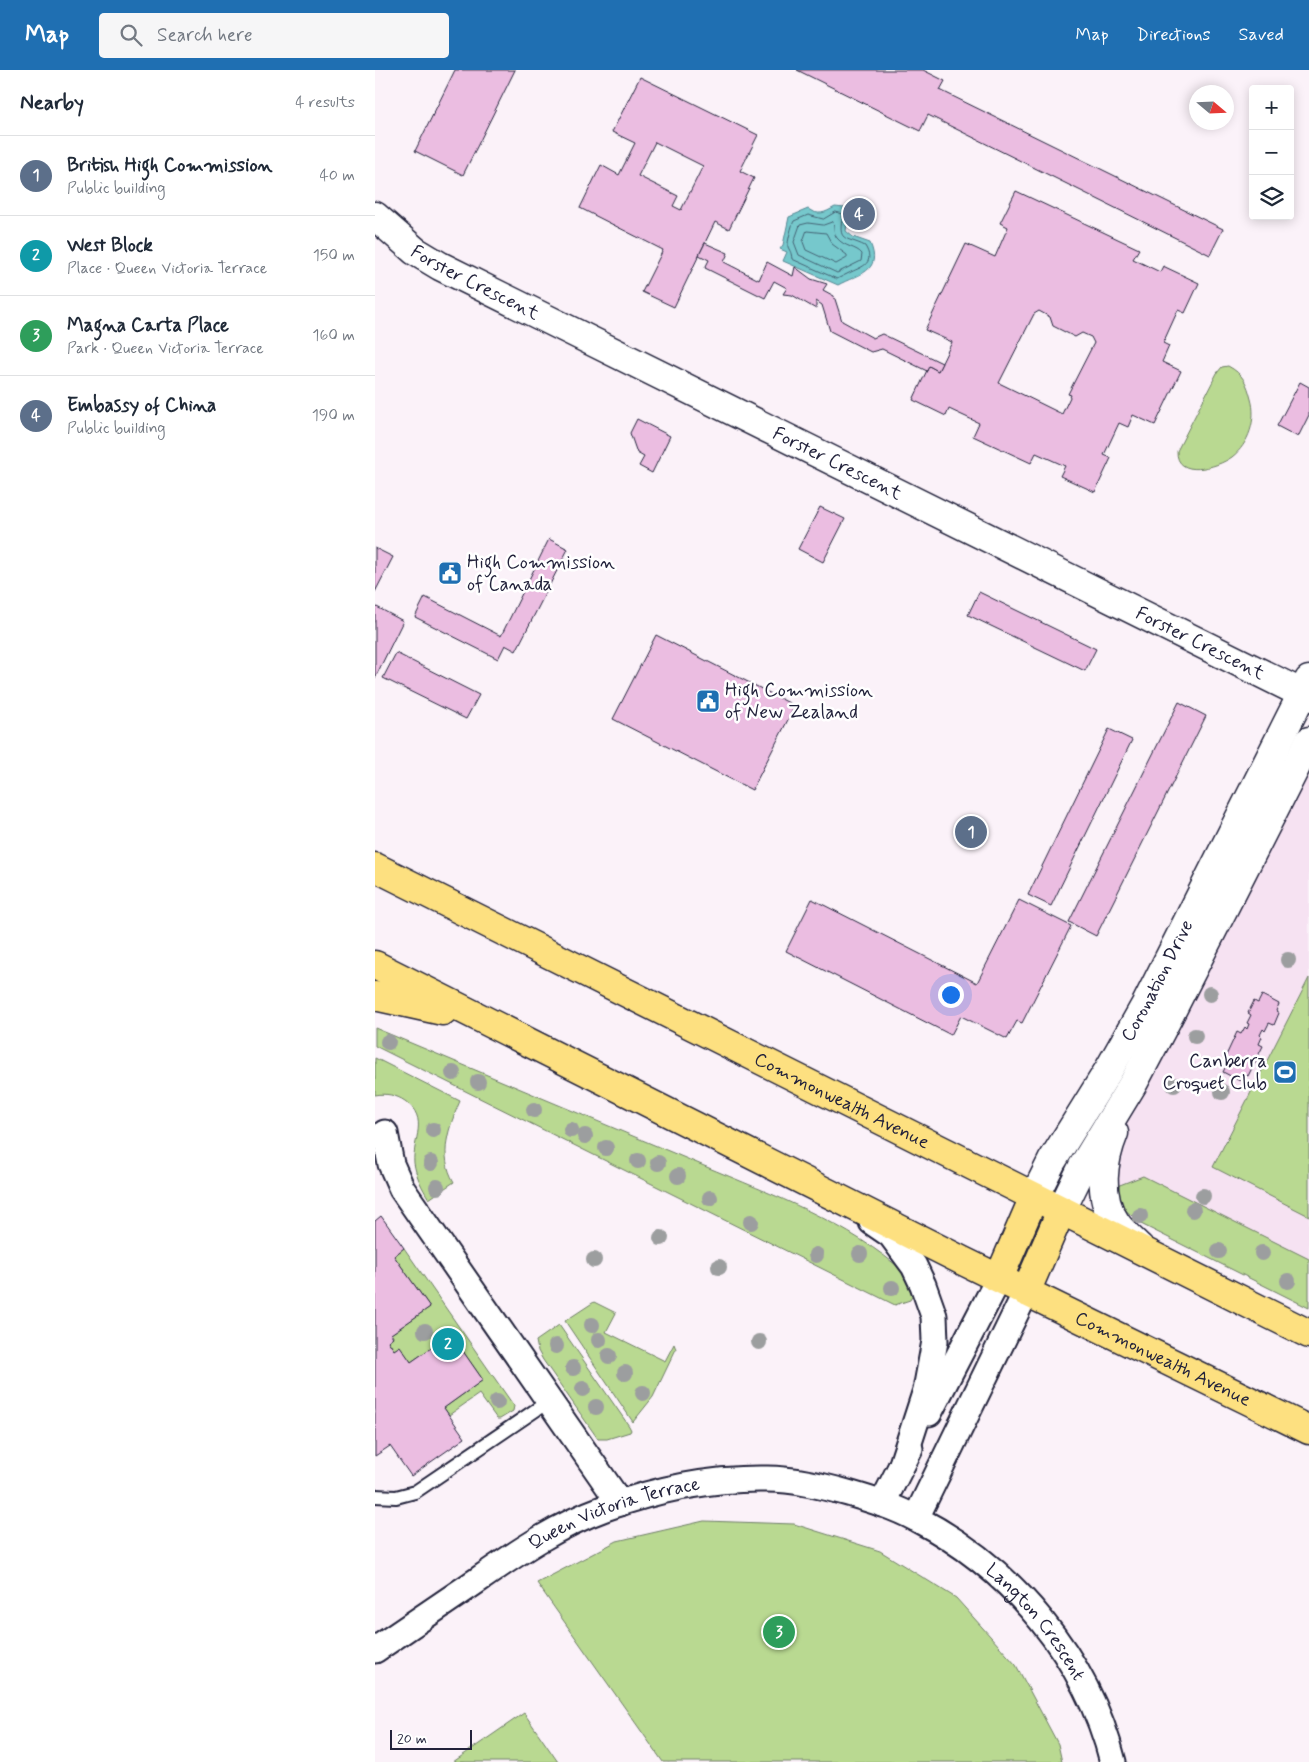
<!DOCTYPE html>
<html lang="en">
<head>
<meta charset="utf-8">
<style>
  body { margin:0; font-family:Mynerve,sans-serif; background:#f6f6f7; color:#1f2937 }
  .controls { position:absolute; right:15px; top:15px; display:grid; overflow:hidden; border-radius:5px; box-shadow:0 2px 12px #0003 }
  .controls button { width:45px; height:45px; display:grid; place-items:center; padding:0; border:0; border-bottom:1px solid #e0e1e3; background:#fff; color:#1f2937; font:25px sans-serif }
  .compass { position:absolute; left:814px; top:15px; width:45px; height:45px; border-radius:50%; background:#fff; box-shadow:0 2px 12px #0003; rotate:109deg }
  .scale { position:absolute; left:15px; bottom:12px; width:82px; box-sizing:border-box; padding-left:5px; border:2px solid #22223b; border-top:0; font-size:14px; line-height:18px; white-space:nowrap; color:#22223b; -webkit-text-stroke:4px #fff; paint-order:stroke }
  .you { position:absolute; left:575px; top:924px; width:18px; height:18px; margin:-12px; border:4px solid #fff; border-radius:50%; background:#1a73e8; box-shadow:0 0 0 8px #1a73e833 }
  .badge { display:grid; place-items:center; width:32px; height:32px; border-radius:50%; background:#1f6fb2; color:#fff; font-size:16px; font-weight:700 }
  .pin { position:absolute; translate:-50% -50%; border:2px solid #fff; box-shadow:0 1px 5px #0006 }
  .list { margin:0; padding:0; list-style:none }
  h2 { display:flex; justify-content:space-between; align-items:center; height:65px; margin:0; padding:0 20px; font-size:21px }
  h2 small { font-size:16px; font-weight:400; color:#747a83 }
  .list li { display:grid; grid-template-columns:32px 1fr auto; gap:15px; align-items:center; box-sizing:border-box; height:80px; padding:0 20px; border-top:1px solid #e0e1e3 }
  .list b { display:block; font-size:19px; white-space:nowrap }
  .list p { margin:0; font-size:16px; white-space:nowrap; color:#747a83 }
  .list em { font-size:16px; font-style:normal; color:#747a83 }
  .icon { flex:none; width:28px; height:28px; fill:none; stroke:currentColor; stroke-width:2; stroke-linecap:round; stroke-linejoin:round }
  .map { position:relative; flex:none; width:934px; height:1692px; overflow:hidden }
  header { display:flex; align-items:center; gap:30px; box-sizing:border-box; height:70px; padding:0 25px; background:#1f6fb2; color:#fff }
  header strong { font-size:24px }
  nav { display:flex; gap:28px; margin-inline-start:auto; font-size:18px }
  .search { width:350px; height:45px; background:#f6f6f7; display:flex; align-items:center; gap:12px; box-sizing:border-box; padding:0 18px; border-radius:5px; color:#747a83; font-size:19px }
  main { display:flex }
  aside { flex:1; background:#fff }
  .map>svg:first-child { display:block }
  .built { fill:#f6e2f2 }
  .green { fill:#b9d991; stroke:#6e7e66 }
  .water { fill:#76c8cc; stroke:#548692 }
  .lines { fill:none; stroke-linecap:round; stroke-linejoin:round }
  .shore { stroke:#446475; stroke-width:1 }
  .building { fill:#ebbde1; stroke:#22223b; fill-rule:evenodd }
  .service-casing { stroke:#22223b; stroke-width:16 }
  .minor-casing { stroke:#22223b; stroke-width:29 }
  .tertiary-casing { stroke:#22223b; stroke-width:31 }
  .trunk-casing { stroke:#22223b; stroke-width:31 }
  .service { stroke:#fff; stroke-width:12 }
  .minor { stroke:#fff; stroke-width:25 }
  .tertiary { stroke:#fff; stroke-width:28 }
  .trunk { stroke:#fde080; stroke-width:28 }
  .tree { fill:#9c9e9f }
  .labels { text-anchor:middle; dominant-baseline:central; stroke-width:5; stroke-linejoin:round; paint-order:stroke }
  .street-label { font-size:19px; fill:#22223b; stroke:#fff }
  .poi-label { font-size:19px; fill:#22223b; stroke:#fff; text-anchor:start }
</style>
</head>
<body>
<header>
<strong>Map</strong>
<div class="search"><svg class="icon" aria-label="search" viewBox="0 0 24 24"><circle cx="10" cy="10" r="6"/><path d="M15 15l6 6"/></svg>Search here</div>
<nav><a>Map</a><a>Directions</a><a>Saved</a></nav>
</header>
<main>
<aside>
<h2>Nearby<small>4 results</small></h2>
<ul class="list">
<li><span class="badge" style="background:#5c6f8a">1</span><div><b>British High Commission</b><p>Public building</p></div><em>40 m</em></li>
<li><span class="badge" style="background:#0f9aa8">2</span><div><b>West Block</b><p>Place · Queen Victoria Terrace</p></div><em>150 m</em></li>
<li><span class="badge" style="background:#2e9e5b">3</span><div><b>Magna Carta Place</b><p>Park · Queen Victoria Terrace</p></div><em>160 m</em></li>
<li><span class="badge" style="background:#5c6f8a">4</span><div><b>Embassy of China</b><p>Public building</p></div><em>190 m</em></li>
</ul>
</aside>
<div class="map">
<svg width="934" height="1692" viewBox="0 0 934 1692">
  <rect width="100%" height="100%" fill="#fbf2f9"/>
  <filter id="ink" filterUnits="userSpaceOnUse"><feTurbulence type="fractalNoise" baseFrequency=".02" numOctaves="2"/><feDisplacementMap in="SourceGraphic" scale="10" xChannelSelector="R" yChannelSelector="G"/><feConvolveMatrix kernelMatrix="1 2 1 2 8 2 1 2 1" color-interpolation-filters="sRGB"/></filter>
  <g filter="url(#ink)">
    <!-- built -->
    <path class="built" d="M 934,701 L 934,1238 L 769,1156 L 755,1146 L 738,1122 L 745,1065 Z"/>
    <!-- green -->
    <g class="green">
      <path d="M 853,296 C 868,304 872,313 876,329 C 882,349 874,374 857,387 C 842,398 801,409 802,381 L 842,303 L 847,297 Z"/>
      <path d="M 934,908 L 934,1146 L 838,1097 Z"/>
      <path d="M 0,958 C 105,1002 210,1046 315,1090 C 385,1120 461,1146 521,1195 C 530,1202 534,1213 539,1223 L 535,1230 L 520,1235 L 0,976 Z"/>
      <path d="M 0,988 L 85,1031 C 74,1057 63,1085 79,1112 L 54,1129 C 47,1118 41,1106 39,1093 C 37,1069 55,1049 30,1031 C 21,1025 11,1023 0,1025 Z"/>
      <path d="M 768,1106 L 934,1189 L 934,1238 L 766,1154 L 747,1137 L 737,1118 Z"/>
      <path d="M 29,1178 L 139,1336 L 138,1341 L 125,1349 L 122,1349 L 104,1324 L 74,1345 L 69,1338 L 108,1310 L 76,1264 L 36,1292 L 25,1277 L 19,1280 L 13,1271 L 18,1267 L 16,1264 L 55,1237 L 19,1186 Z"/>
      <path d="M 219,1232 L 241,1243 L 231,1262 L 290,1291 L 299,1274 L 301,1279 L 278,1327 L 258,1352 L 190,1251 Z"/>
      <path d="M 184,1255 L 254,1356 L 256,1360 L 255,1362 L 232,1369 L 223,1369 L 168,1290 L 163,1281 L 161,1271 Z"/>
      <path d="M 329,1451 L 419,1454 L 505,1481 L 581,1528 L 641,1595 L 683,1674 L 687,1692 L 288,1692 L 162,1513 L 242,1471 Z"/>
      <path d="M 149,1643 L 183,1692 L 78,1692 Z"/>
    </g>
    <!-- water -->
    <path class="water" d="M 460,137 L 470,138 L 474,143 L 471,161 L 478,167 L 495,173 C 508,202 483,204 463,215 L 408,191 L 412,182 L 405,179 L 408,175 L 414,147 L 433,139 C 444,146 449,143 460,137 Z"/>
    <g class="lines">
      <!-- shore -->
      <g class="shore">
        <path d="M 461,142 L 468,144 C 462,173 470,166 490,176 C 500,193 489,196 476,202 C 471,204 467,207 462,209 L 417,189 C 416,182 416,183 413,177 C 412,173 417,154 419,151 L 433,145 L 448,149 Z"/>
        <path d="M 458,152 C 460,157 458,163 462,168 C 469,177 482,177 487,184 L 486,191 L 462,203 L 424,185 L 419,172 L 425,155 L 433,153 L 448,155 Z"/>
        <path d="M 432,161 L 451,163 L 457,174 L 472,185 L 472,188 L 461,194 L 431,180 L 428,172 Z"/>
      </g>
    </g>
    <!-- building -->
    <g class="building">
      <path d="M 80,0 L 140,0 L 88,105 L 40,81 Z"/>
      <path d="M 422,0 L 548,0 L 570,11 L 565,20 L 848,159 L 835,185 L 553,45 L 545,61 Z"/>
      <path d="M 265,7 L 383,65 L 365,101 L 379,108 L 354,159 L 340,152 L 299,237 L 267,222 L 288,180 L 205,138 L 226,95 L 244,105 L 260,73 L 237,62 ZM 280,72 L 328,96 L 306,140 L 298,136 L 303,126 L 263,106 Z"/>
      <path d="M 641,121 L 764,179 L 758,189 L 785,202 L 788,196 L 824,213 L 810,243 L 803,240 L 788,273 L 794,276 L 787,292 L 806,301 L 780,355 L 758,345 L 753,357 L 744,353 L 729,385 L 736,388 L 720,422 L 685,406 L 690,396 L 661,383 L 656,393 L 598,366 L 604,353 L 574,339 L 571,346 L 538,330 L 554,296 L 563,301 L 577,272 L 550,260 L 591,174 L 620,187 L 633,157 L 625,153 ZM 664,241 L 675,247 L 678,256 L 700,267 L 707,263 L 716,267 L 719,273 L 693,324 L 696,325 L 687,344 L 624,313 L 659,244 Z"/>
      <path d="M 330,173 L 353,183 L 349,192 L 384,210 L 392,192 L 418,206 L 420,197 L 436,209 L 452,214 L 448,220 L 459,226 L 467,251 L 498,268 L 507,264 L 567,293 L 563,301 L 554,296 L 552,301 L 507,279 L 496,282 L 455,261 L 447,235 L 441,231 L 441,239 L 417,225 L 408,224 L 412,218 L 399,211 L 390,228 L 330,198 L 334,190 L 324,185 Z"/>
      <path d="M 925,312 L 934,317 L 934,345 L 923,367 L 902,356 Z"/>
      <path d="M 262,349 L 295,366 L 277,403 L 264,396 L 269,387 L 262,383 L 255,363 Z"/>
      <path d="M 445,437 L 470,449 L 448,492 L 423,479 Z"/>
      <path d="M 174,469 L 193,479 L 141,581 L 130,575 L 123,589 L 40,547 L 50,527 L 126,566 Z"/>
      <path d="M 0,478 L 18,487 L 0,522 Z"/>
      <path d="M 604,522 L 721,579 L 710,601 L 593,545 Z"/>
      <path d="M 0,536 L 28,551 L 0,608 Z"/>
      <path d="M 281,565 L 420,636 L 377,720 L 238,649 Z"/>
      <path d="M 21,583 L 104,625 L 91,649 L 8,608 Z"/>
      <path d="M 804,632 L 831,646 L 721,866 L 694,852 Z"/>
      <path d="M 734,659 L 757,670 L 676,836 L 653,825 Z"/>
      <path d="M 437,829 L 602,913 L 644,830 L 696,856 L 647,953 L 642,951 L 632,969 L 586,946 L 576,965 L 411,881 Z"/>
      <path d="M 887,925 L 904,934 L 901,941 L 904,943 L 899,955 L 894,953 L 890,961 L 888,959 L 885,965 L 887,967 L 884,974 L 888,976 L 873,1006 L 869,1004 L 865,1011 L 848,1002 L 852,994 L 848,992 L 862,962 L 866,964 L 870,957 L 872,959 L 874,954 L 872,953 L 876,945 L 873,943 L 879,931 L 883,933 Z"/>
      <path d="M 6,1146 L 29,1178 L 19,1186 L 55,1237 L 16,1264 L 18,1267 L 13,1271 L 19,1280 L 25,1276 L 36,1292 L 76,1264 L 108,1310 L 69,1338 L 90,1368 L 36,1406 L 15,1376 L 0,1386 L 0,1151 Z"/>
    </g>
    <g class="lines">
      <!-- service casing -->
      <g class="service-casing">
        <path id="service" d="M 0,1426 L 21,1427 L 40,1422 L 174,1331"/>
      </g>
      <!-- minor casing -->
      <g class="minor-casing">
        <g id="minor">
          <path d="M 10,1063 L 16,1094 L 27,1119 L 245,1433"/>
          <path d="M 497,1152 L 516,1165 L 539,1196 L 548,1215 L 559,1246 L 560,1271 L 551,1320 L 527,1394"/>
          <path d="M 554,1343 L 624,1208"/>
          <path d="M 507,1434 L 535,1379"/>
          <path d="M 541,1448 L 651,1222"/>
          <path id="s1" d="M 0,1580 C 34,1557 68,1534 103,1510 C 143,1482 183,1455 230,1438 C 282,1419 337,1408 392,1409 C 419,1409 447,1416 473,1423 C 497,1430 520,1437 542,1449 C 637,1498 712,1588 738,1692"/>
        </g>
      </g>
      <!-- tertiary casing -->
      <g class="tertiary-casing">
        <g id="tertiary">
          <path id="s2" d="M 0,146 L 40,181 L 65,196 L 934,627"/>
          <path d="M 739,1063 C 728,1090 722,1127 741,1153 C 747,1162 757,1170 765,1178"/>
          <path id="s3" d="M 659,1127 L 677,1091 L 733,1001 L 771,934 L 934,610"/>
          <path d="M 686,1141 L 708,1096 L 759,1012 L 797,940 L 934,671"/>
        </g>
      </g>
      <!-- trunk casing -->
      <g class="trunk-casing">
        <g id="trunk">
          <path id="s4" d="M 0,797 L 934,1264"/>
          <path id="s5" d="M 0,895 L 588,1191 L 934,1360"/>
          <path d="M 0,926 L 68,941"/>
          <path d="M 624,1208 L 659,1127"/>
          <path d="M 651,1222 L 686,1141"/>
        </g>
      </g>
      <!-- service -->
      <use href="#service" class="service"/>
      <!-- minor -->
      <use href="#minor" class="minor"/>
      <!-- tertiary -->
      <use href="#tertiary" class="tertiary"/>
      <!-- trunk -->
      <use href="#trunk" class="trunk"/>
    </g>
    <!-- trees -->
    <g class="tree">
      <circle cx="913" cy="890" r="8"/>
      <circle cx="835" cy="924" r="8"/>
      <circle cx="820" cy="966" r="8"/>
      <circle cx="13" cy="972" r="8"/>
      <circle cx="78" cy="1003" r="8"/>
      <circle cx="103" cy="1012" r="8"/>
      <circle cx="799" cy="1015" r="8"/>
      <circle cx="847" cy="1022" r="8"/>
      <circle cx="159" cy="1040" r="8"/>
      <circle cx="58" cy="1060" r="8"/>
      <circle cx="196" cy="1060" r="8"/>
      <circle cx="210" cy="1066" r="8"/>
      <circle cx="231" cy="1078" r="8"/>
      <circle cx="263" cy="1091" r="8"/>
      <circle cx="56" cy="1093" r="8"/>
      <circle cx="283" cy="1093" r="8"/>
      <circle cx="303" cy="1106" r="8"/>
      <circle cx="62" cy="1117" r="8"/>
      <circle cx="828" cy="1126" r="8"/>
      <circle cx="335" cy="1128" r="8"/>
      <circle cx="818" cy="1140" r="8"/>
      <circle cx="765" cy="1146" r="8"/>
      <circle cx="376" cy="1152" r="8"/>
      <circle cx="286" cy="1168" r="8"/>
      <circle cx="844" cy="1181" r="8"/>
      <circle cx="887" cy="1183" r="8"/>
      <circle cx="485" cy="1184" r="8"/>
      <circle cx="441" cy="1185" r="8"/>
      <circle cx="219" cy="1190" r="8"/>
      <circle cx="344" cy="1197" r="8"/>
      <circle cx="913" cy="1211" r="8"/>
      <circle cx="517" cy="1218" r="8"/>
      <circle cx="217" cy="1255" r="8"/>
      <circle cx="50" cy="1261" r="8"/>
      <circle cx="224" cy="1270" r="8"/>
      <circle cx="384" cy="1272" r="8"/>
      <circle cx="181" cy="1276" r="8"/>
      <circle cx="234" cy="1286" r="8"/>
      <circle cx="198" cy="1298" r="8"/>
      <circle cx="250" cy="1303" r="8"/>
      <circle cx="208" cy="1319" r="8"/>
      <circle cx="268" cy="1323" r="8"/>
      <circle cx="122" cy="1332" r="8"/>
      <circle cx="221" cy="1337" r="8"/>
    </g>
  </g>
  <!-- icons -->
  <defs>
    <g id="civic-square" transform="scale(1.25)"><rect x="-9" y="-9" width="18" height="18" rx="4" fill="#1f6fb2" stroke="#fff"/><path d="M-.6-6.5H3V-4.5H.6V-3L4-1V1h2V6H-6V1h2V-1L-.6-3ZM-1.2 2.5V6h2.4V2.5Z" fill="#fff"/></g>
    <g id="stadium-square" transform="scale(1.25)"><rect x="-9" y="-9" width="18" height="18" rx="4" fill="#1f6fb2" stroke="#fff"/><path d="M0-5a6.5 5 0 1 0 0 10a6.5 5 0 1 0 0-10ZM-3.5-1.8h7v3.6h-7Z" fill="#fff"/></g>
  </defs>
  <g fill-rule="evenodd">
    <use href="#civic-square" x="75" y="503"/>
    <use href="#civic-square" x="333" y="631"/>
    <use href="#stadium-square" x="910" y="1002"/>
  </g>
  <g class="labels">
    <!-- street labels -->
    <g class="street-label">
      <text stroke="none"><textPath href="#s2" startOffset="121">Forster Crescent</textPath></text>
      <text stroke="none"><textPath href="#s2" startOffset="526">Forster Crescent</textPath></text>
      <text stroke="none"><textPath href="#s2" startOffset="931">Forster Crescent</textPath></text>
      <text stroke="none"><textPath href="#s3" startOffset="249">Coronation Drive</textPath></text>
      <text stroke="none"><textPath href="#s4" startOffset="522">Commonwealth Avenue</textPath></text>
      <text stroke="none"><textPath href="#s5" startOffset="881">Commonwealth Avenue</textPath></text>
      <text stroke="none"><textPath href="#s1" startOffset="278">Queen Victoria Terrace</textPath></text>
      <text stroke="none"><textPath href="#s1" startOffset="752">Langton Crescent</textPath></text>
    </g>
    <!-- poi labels -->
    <g class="poi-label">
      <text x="92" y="492">High Commission<tspan x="92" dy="22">of Canada</tspan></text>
      <text x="350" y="620">High Commission<tspan x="350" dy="22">of New Zealand</tspan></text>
      <text x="892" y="991" text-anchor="end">Canberra<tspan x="892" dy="22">Croquet Club</tspan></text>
    </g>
  </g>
</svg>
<div class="controls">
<button>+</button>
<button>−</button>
<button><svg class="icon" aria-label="layers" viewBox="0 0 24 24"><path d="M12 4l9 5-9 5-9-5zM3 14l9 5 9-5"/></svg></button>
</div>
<svg class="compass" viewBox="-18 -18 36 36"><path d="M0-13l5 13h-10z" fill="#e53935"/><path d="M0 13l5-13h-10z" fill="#747a83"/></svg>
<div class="scale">20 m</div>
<div class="you"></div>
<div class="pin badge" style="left:596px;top:762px;background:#5c6f8a">1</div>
<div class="pin badge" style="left:73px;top:1274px;background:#0f9aa8">2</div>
<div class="pin badge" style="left:404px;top:1562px;background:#2e9e5b">3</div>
<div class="pin badge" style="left:484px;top:144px;background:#5c6f8a">4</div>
</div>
</main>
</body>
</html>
